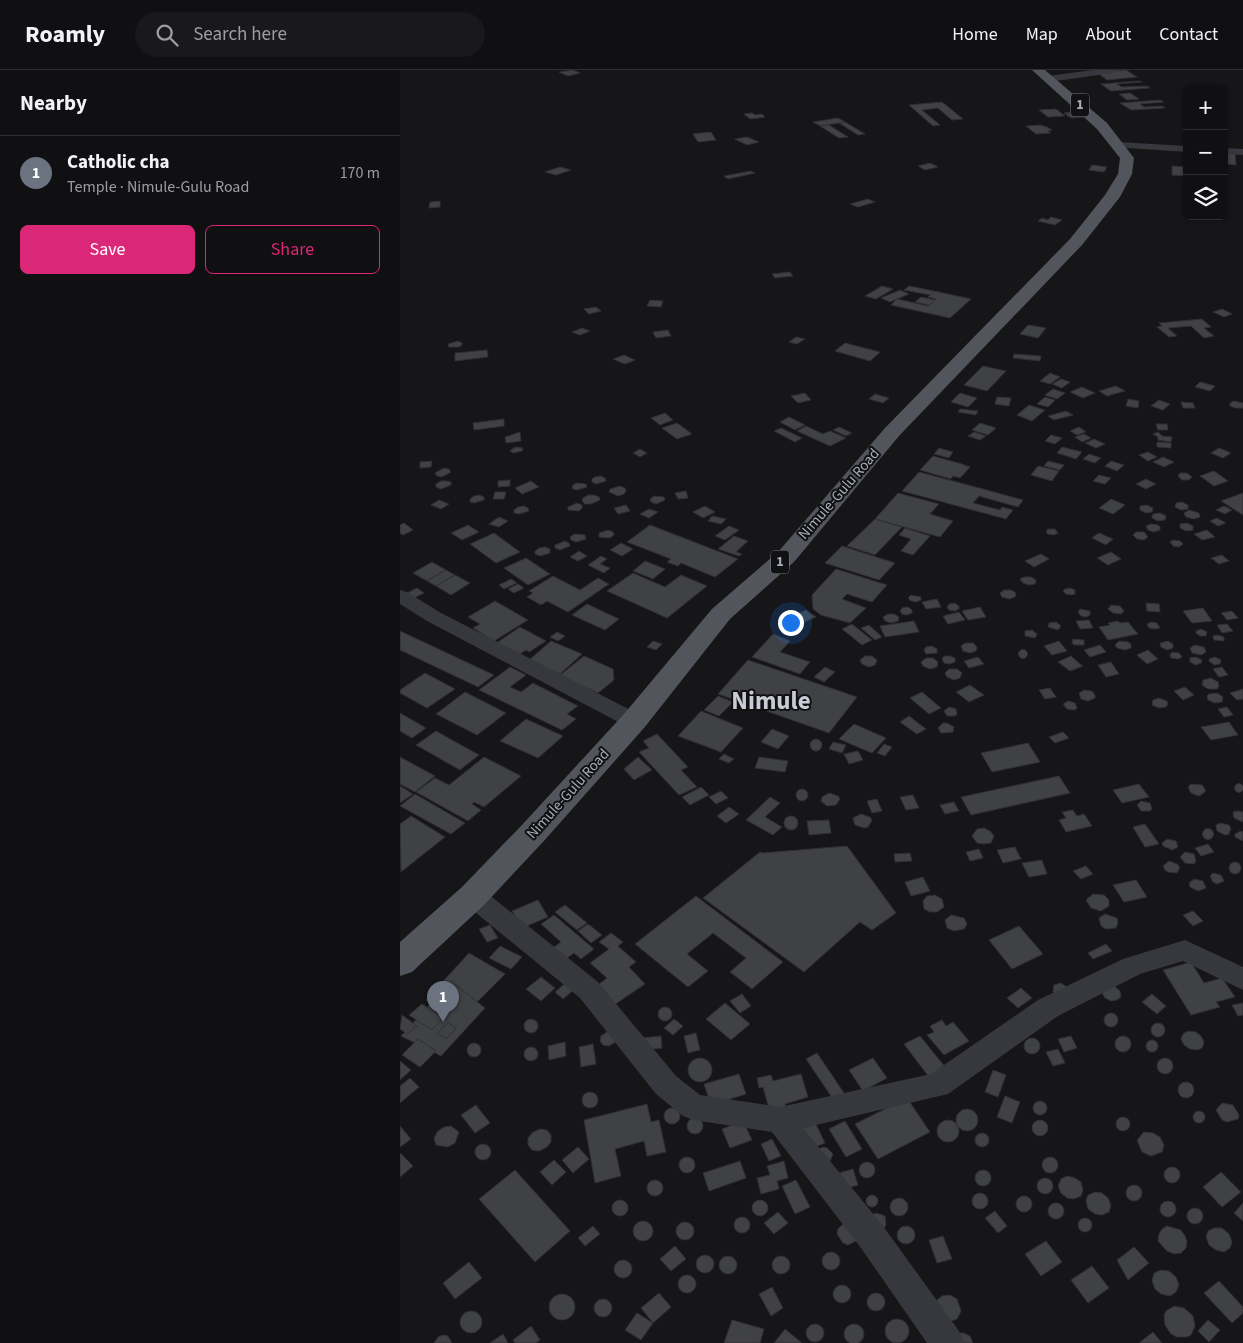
<!DOCTYPE html>
<html lang="en">
<head>
<meta charset="utf-8">
<style>
  body { margin:0; font-family:"Source Sans 3",sans-serif; background:#19191b; color:#f1f3f6 }
  .controls { position:absolute; right:15px; top:15px; display:grid; overflow:hidden; border-radius:8px; box-shadow:0 1px 4px #0004 }
  .controls button { width:45px; height:45px; display:grid; place-items:center; padding:0; border:0; border-bottom:1px solid #303032; background:#101012; color:#f1f3f6; font:25px sans-serif }
  .you { position:absolute; left:390px; top:552px; width:18px; height:18px; margin:-12px; border:4px solid #fff; border-radius:50%; background:#1a73e8; box-shadow:0 0 0 8px #1a73e833 }
  .badge { display:grid; place-items:center; width:32px; height:32px; border-radius:50%; background:#db2777; color:#fff; font-size:16px; font-weight:700 }
  .pin { position:absolute; translate:-50% -41px; filter:drop-shadow(0 1px 2px #0008) }
  .pin::after { content:''; position:absolute; top:26px; width:18px; height:15px; background:inherit; clip-path:polygon(0 0,100% 0,50% 100%) }
  .list { margin:0; padding:0; list-style:none }
  h2 { display:flex; justify-content:space-between; align-items:center; height:65px; margin:0; padding:0 20px; font-size:21px }
  h2 small { font-size:16px; font-weight:400; color:#9c9d9f }
  .list li { display:grid; grid-template-columns:32px 1fr auto; gap:15px; align-items:center; box-sizing:border-box; height:75px; padding:0 20px; border-top:1px solid #303032 }
  .list b { display:block; font-size:19px; white-space:nowrap }
  .list p { margin:0; font-size:16px; white-space:nowrap; color:#9c9d9f }
  .list em { font-size:16px; font-style:normal; color:#9c9d9f }
  .actions { display:flex; gap:10px; padding:15px 20px }
  .actions a { flex:1; padding:11px 0; border:1px solid #db2777; border-radius:8px; text-align:center; font-size:18px; color:#db2777 }
  .actions .main { background:#db2777; color:#fff }
  .icon { flex:none; width:28px; height:28px; fill:none; stroke:currentColor; stroke-width:2; stroke-linecap:round; stroke-linejoin:round }
  .map { position:relative; flex:none; width:843px; height:1273px; overflow:hidden }
  header { display:flex; align-items:center; gap:30px; box-sizing:border-box; height:70px; padding:0 25px; background:#101012; border-bottom:1px solid #303032 }
  header strong { font-size:24px }
  nav { display:flex; gap:28px; margin-inline-start:auto; font-size:18px }
  .search { width:350px; height:45px; background:#19191b; display:flex; align-items:center; gap:12px; box-sizing:border-box; padding:0 18px; border-radius:28px; color:#9c9d9f; font-size:19px }
  main { display:flex }
  aside { flex:1; background:#101012 }
  .map>svg:first-child { display:block }
  .building { fill:#404145; stroke:#303034 }
  .lines { fill:none; stroke-linecap:round; stroke-linejoin:round }
  .minor { fill:#37383d; fill-rule:evenodd }
  .major { fill:#53555c; fill-rule:evenodd }
  .labels { text-anchor:middle; dominant-baseline:central; stroke-width:4; stroke-linejoin:round; paint-order:stroke }
  .shield { fill:#111113; stroke:#7b7e86; stroke-width:1 }
  .shield-label { font-size:14px; font-weight:bold; fill:#a8adb8 }
  .street-label { font-size:15px; fill:#a8adb8; stroke:#111113 }
  .town-label { font-size:25px; font-weight:bold; fill:#c9ccd4; stroke:#111113 }
</style>
</head>
<body>
<header>
<strong>Roamly</strong>
<div class="search"><svg class="icon" aria-label="search" viewBox="0 0 24 24"><circle cx="10" cy="10" r="6"/><path d="M15 15l6 6"/></svg>Search here</div>
<nav><a>Home</a><a>Map</a><a>About</a><a>Contact</a></nav>
</header>
<main>
<aside>
<h2>Nearby<small></small></h2>
<ul class="list">
<li><span class="badge" style="background:#6b7280">1</span><div><b>Catholic cha</b><p>Temple · Nimule-Gulu Road</p></div><em>170 m</em></li>
</ul>
<div class="actions"><a class="main">Save</a><a>Share</a></div>
</aside>
<div class="map">
<svg width="843" height="1273" viewBox="0 0 843 1273">
  <rect width="100%" height="100%" fill="#161618"/>
  <!-- building -->
  <g class="building">
    <path d="M 173,0 L 180,3 L 168,6 L 159,2 Z"/>
    <path d="M 726,0 L 737,7 L 707,10 L 699,4 L 703,2 Z"/>
    <path d="M 739,11 L 742,12 L 717,14 L 722,17 L 747,16 L 750,18 L 711,21 L 701,14 Z"/>
    <path d="M 730,23 L 739,29 L 727,30 L 719,24 Z"/>
    <path d="M 760,30 L 764,32 L 740,34 L 744,37 L 762,36 L 765,38 L 731,40 L 720,33 Z"/>
    <path d="M 542,32 L 563,49 L 552,50 L 538,38 L 522,40 L 540,55 L 533,56 L 509,35 Z"/>
    <path d="M 656,39 L 665,46 L 648,47 L 639,40 Z"/>
    <path d="M 678,42 L 685,47 L 671,48 L 664,43 Z"/>
    <path d="M 352,43 L 355,45 L 362,44 L 365,47 L 350,49 L 344,44 Z"/>
    <path d="M 438,48 L 445,52 L 420,56 L 413,52 Z"/>
    <path d="M 445,52 L 465,64 L 458,65 L 439,53 Z"/>
    <path d="M 429,55 L 448,67 L 439,68 L 420,56 Z"/>
    <path d="M 640,55 L 647,57 L 652,60 L 648,61 L 651,63 L 636,64 L 626,56 Z"/>
    <path d="M 311,62 L 316,70 L 298,72 L 293,64 Z"/>
    <path d="M 347,67 L 359,72 L 347,75 L 335,69 Z"/>
    <path d="M 826,82 L 835,83 L 836,95 L 826,94 Z"/>
    <path d="M 530,93 L 538,97 L 525,100 L 518,96 Z"/>
    <path d="M 692,95 L 707,97 L 704,102 L 689,100 Z"/>
    <path d="M 772,96 L 787,97 L 787,106 L 772,105 Z"/>
    <path d="M 160,97 L 171,100 L 156,105 L 145,102 Z"/>
    <path d="M 351,101 L 355,103 L 328,109 L 324,106 Z"/>
    <path d="M 468,129 L 475,132 L 458,137 L 450,134 Z"/>
    <path d="M 40,131 L 40,137 L 29,138 L 30,132 Z"/>
    <path d="M 651,147 L 662,150 L 655,155 L 638,151 L 642,148 L 648,150 Z"/>
    <path d="M 390,202 L 393,206 L 375,208 L 372,204 Z"/>
    <path d="M 482,216 L 493,219 L 476,229 L 465,226 Z"/>
    <path d="M 509,216 L 534,221 L 530,225 L 504,220 Z"/>
    <path d="M 500,220 L 509,224 L 490,232 L 481,228 Z"/>
    <path d="M 534,221 L 571,229 L 550,248 L 491,235 L 497,229 L 528,236 L 536,229 L 528,227 Z"/>
    <path d="M 521,227 L 535,230 L 529,235 L 515,232 Z"/>
    <path d="M 250,230 L 263,231 L 261,237 L 247,236 Z"/>
    <path d="M 196,237 L 201,241 L 189,244 L 184,239 Z"/>
    <path d="M 822,239 L 832,244 L 824,247 L 813,242 Z"/>
    <path d="M 802,249 L 811,257 L 804,258 L 814,266 L 804,268 L 791,256 L 768,258 L 777,266 L 769,267 L 757,257 L 762,256 L 759,253 Z"/>
    <path d="M 628,255 L 646,258 L 638,268 L 620,264 Z"/>
    <path d="M 182,258 L 190,261 L 180,265 L 172,262 Z"/>
    <path d="M 268,260 L 271,266 L 256,268 L 253,262 Z"/>
    <path d="M 396,267 L 405,269 L 397,274 L 389,272 Z"/>
    <path d="M 58,271 L 62,273 L 62,275 L 59,277 L 49,277 L 48,274 Z"/>
    <path d="M 445,273 L 480,282 L 470,291 L 435,281 Z"/>
    <path d="M 87,280 L 88,287 L 55,291 L 55,283 Z"/>
    <path d="M 614,284 L 641,286 L 640,291 L 613,288 Z"/>
    <path d="M 224,285 L 235,290 L 225,294 L 213,289 Z"/>
    <path d="M 583,296 L 606,301 L 587,321 L 564,315 Z"/>
    <path d="M 650,303 L 660,307 L 650,314 L 640,311 Z"/>
    <path d="M 661,309 L 670,312 L 662,318 L 652,314 Z"/>
    <path d="M 800,312 L 815,316 L 810,321 L 795,317 Z"/>
    <path d="M 716,316 L 725,321 L 707,326 L 699,321 Z"/>
    <path d="M 682,317 L 695,323 L 683,328 L 670,322 Z"/>
    <path d="M 653,319 L 665,323 L 657,329 L 645,325 Z"/>
    <path d="M 405,323 L 411,330 L 398,333 L 391,326 Z"/>
    <path d="M 560,323 L 577,328 L 568,337 L 551,332 Z"/>
    <path d="M 475,324 L 489,328 L 483,333 L 469,329 Z"/>
    <path d="M 597,327 L 611,328 L 609,336 L 595,334 Z"/>
    <path d="M 645,327 L 655,330 L 648,337 L 637,334 Z"/>
    <path d="M 728,329 L 739,331 L 738,338 L 726,336 Z"/>
    <path d="M 759,330 L 770,334 L 763,340 L 751,336 Z"/>
    <path d="M 834,331 L 843,333 L 843,338 L 835,338 L 830,336 L 830,333 Z"/>
    <path d="M 781,332 L 793,333 L 795,338 L 783,338 Z"/>
    <path d="M 629,335 L 645,340 L 632,351 L 617,345 Z"/>
    <path d="M 560,339 L 578,341 L 576,345 L 558,342 Z"/>
    <path d="M 666,341 L 673,345 L 654,350 L 648,346 Z"/>
    <path d="M 265,343 L 273,350 L 260,355 L 251,348 Z"/>
    <path d="M 389,347 L 405,355 L 395,360 L 380,352 Z"/>
    <path d="M 104,349 L 104,356 L 74,360 L 73,353 Z"/>
    <path d="M 277,353 L 292,364 L 277,369 L 262,358 Z"/>
    <path d="M 580,353 L 596,358 L 588,365 L 572,360 Z"/>
    <path d="M 756,354 L 767,354 L 768,360 L 758,360 Z"/>
    <path d="M 406,356 L 423,364 L 430,361 L 446,368 L 430,376 L 397,361 Z"/>
    <path d="M 439,357 L 452,363 L 446,366 L 433,360 Z"/>
    <path d="M 679,357 L 686,362 L 677,365 L 670,361 Z"/>
    <path d="M 381,358 L 402,368 L 395,372 L 374,361 Z"/>
    <path d="M 120,362 L 121,371 L 106,373 L 105,367 Z"/>
    <path d="M 574,362 L 586,366 L 580,370 L 568,366 Z"/>
    <path d="M 758,362 L 762,366 L 772,367 L 771,372 L 758,370 L 758,367 L 753,364 Z"/>
    <path d="M 684,364 L 691,368 L 682,372 L 675,367 Z"/>
    <path d="M 651,365 L 662,368 L 655,374 L 645,371 Z"/>
    <path d="M 694,369 L 705,374 L 696,378 L 685,373 Z"/>
    <path d="M 757,372 L 771,373 L 771,378 L 757,377 Z"/>
    <path d="M 115,377 L 123,378 L 122,381 L 113,383 L 110,381 Z"/>
    <path d="M 662,377 L 682,382 L 676,389 L 657,383 Z"/>
    <path d="M 539,378 L 553,382 L 549,388 L 534,384 Z"/>
    <path d="M 819,378 L 831,383 L 823,388 L 811,383 Z"/>
    <path d="M 240,379 L 247,383 L 240,387 L 233,383 Z"/>
    <path d="M 748,382 L 757,387 L 748,391 L 739,385 Z"/>
    <path d="M 689,384 L 701,388 L 695,393 L 683,389 Z"/>
    <path d="M 533,386 L 562,394 L 570,397 L 560,408 L 553,406 L 551,409 L 520,400 Z"/>
    <path d="M 763,387 L 774,392 L 764,397 L 753,392 Z"/>
    <path d="M 32,391 L 31,397 L 20,398 L 20,392 Z"/>
    <path d="M 648,391 L 664,395 L 660,400 L 644,396 Z"/>
    <path d="M 711,391 L 724,395 L 717,401 L 705,396 Z"/>
    <path d="M 638,396 L 659,401 L 652,411 L 631,405 Z"/>
    <path d="M 44,398 L 49,399 L 51,402 L 42,407 L 37,406 L 35,403 Z"/>
    <path d="M 814,401 L 828,411 L 814,416 L 800,406 Z"/>
    <path d="M 519,402 L 583,419 L 623,430 L 618,437 L 579,426 L 573,433 L 600,440 L 602,437 L 613,440 L 606,449 L 502,421 Z"/>
    <path d="M 780,403 L 787,403 L 792,407 L 789,410 L 782,410 L 778,406 Z"/>
    <path d="M 699,405 L 711,408 L 705,414 L 693,411 Z"/>
    <path d="M 201,406 L 205,408 L 206,411 L 196,414 L 192,412 L 192,409 L 195,407 Z"/>
    <path d="M 746,409 L 756,414 L 746,419 L 736,414 Z"/>
    <path d="M 110,410 L 110,416 L 98,417 L 98,411 Z"/>
    <path d="M 41,411 L 47,411 L 51,412 L 51,415 L 41,419 L 36,417 L 36,414 Z"/>
    <path d="M 131,411 L 139,417 L 122,424 L 115,418 Z"/>
    <path d="M 176,413 L 186,414 L 187,417 L 177,420 L 173,419 L 172,416 Z"/>
    <path d="M 220,416 L 225,418 L 226,421 L 224,424 L 218,426 L 209,422 L 210,419 Z"/>
    <path d="M 286,421 L 288,428 L 278,429 L 275,423 Z"/>
    <path d="M 95,422 L 106,422 L 104,429 L 93,429 Z"/>
    <path d="M 498,423 L 539,434 L 530,444 L 553,451 L 540,467 L 475,449 Z"/>
    <path d="M 843,423 L 843,445 L 821,431 Z"/>
    <path d="M 80,425 L 84,427 L 84,430 L 74,433 L 70,432 L 70,429 L 74,426 Z"/>
    <path d="M 188,425 L 194,425 L 199,427 L 200,430 L 191,434 L 185,434 L 182,431 L 183,428 Z"/>
    <path d="M 254,426 L 264,427 L 265,430 L 256,434 L 251,432 L 250,429 Z"/>
    <path d="M 711,429 L 725,435 L 713,444 L 699,438 Z"/>
    <path d="M 39,430 L 49,434 L 41,439 L 31,435 Z"/>
    <path d="M 782,432 L 788,435 L 788,439 L 781,440 L 775,437 L 776,433 Z"/>
    <path d="M 177,433 L 182,435 L 182,438 L 179,441 L 168,440 L 168,437 Z"/>
    <path d="M 226,435 L 230,441 L 218,444 L 214,438 Z"/>
    <path d="M 747,435 L 753,438 L 752,442 L 746,443 L 740,440 L 740,436 Z"/>
    <path d="M 124,436 L 128,438 L 129,441 L 119,444 L 114,443 L 114,440 L 118,437 Z"/>
    <path d="M 305,436 L 315,442 L 303,448 L 293,442 Z"/>
    <path d="M 824,436 L 832,440 L 825,444 L 816,440 Z"/>
    <path d="M 249,439 L 258,442 L 249,448 L 240,444 Z"/>
    <path d="M 789,440 L 799,443 L 800,447 L 794,449 L 786,447 L 784,443 Z"/>
    <path d="M 760,443 L 766,446 L 765,450 L 758,451 L 752,448 L 753,444 Z"/>
    <path d="M 312,446 L 326,449 L 321,454 L 308,451 Z"/>
    <path d="M 99,447 L 108,451 L 99,457 L 89,454 Z"/>
    <path d="M 817,448 L 826,453 L 818,456 L 810,451 Z"/>
    <path d="M 475,449 L 502,457 L 475,485 L 447,476 Z"/>
    <path d="M 4,453 L 13,460 L 3,465 L 0,463 L 0,455 Z"/>
    <path d="M 787,453 L 793,456 L 793,460 L 786,461 L 780,458 L 780,454 Z"/>
    <path d="M 751,454 L 758,455 L 760,457 L 760,460 L 754,462 L 748,460 L 746,456 Z"/>
    <path d="M 68,455 L 79,462 L 62,470 L 51,463 Z"/>
    <path d="M 250,455 L 338,489 L 315,507 L 281,493 L 278,496 L 267,492 L 271,489 L 227,472 Z"/>
    <path d="M 329,456 L 339,460 L 325,470 L 315,466 Z"/>
    <path d="M 505,458 L 530,466 L 513,485 L 501,481 L 511,469 L 499,465 Z"/>
    <path d="M 648,459 L 655,459 L 658,463 L 654,465 L 648,464 L 646,462 Z"/>
    <path d="M 208,460 L 213,462 L 214,465 L 210,468 L 199,467 L 199,463 Z"/>
    <path d="M 807,460 L 815,467 L 802,470 L 794,464 Z"/>
    <path d="M 736,462 L 744,462 L 748,467 L 744,470 L 737,469 L 733,465 Z"/>
    <path d="M 94,463 L 120,482 L 96,493 L 70,474 Z"/>
    <path d="M 699,463 L 713,469 L 706,475 L 692,468 Z"/>
    <path d="M 174,464 L 185,465 L 186,469 L 176,472 L 171,470 L 170,467 Z"/>
    <path d="M 334,466 L 348,471 L 336,482 L 342,484 L 339,486 L 318,479 Z"/>
    <path d="M 773,470 L 780,471 L 783,474 L 779,477 L 773,476 L 770,472 Z"/>
    <path d="M 165,471 L 169,473 L 170,476 L 160,480 L 155,478 L 155,475 Z"/>
    <path d="M 221,473 L 233,479 L 222,486 L 210,480 Z"/>
    <path d="M 442,476 L 495,493 L 479,510 L 425,493 Z"/>
    <path d="M 145,477 L 150,479 L 150,483 L 140,486 L 135,484 L 135,481 L 139,478 Z"/>
    <path d="M 179,481 L 187,486 L 178,491 L 170,487 Z"/>
    <path d="M 711,482 L 721,489 L 708,495 L 697,488 Z"/>
    <path d="M 641,484 L 649,489 L 634,497 L 625,491 Z"/>
    <path d="M 822,485 L 829,491 L 819,494 L 811,488 Z"/>
    <path d="M 201,486 L 207,489 L 200,494 L 210,498 L 204,503 L 188,495 Z"/>
    <path d="M 126,488 L 150,504 L 128,515 L 104,498 Z"/>
    <path d="M 245,491 L 265,499 L 253,509 L 233,501 Z"/>
    <path d="M 32,492 L 46,500 L 27,511 L 13,503 Z"/>
    <path d="M 436,499 L 487,515 L 472,532 L 447,524 L 442,529 L 466,538 L 450,553 L 421,545 L 413,539 L 412,525 Z"/>
    <path d="M 46,500 L 55,505 L 36,516 L 27,511 Z"/>
    <path d="M 233,503 L 265,517 L 281,505 L 307,516 L 267,548 L 207,521 Z"/>
    <path d="M 55,505 L 70,513 L 51,525 L 36,516 Z"/>
    <path d="M 153,506 L 180,520 L 198,508 L 209,514 L 168,542 L 147,531 L 141,535 L 127,527 L 133,523 L 129,521 Z"/>
    <path d="M 624,507 L 631,507 L 636,510 L 635,514 L 629,515 L 623,513 L 620,509 Z"/>
    <path d="M 111,509 L 117,513 L 104,519 L 99,515 Z"/>
    <path d="M 118,514 L 124,518 L 114,523 L 108,519 Z"/>
    <path d="M 17,518 L 24,523 L 12,529 L 5,524 Z"/>
    <path d="M 670,518 L 675,520 L 675,524 L 671,525 L 666,524 L 663,521 L 665,519 Z"/>
    <path d="M 604,520 L 611,520 L 616,523 L 615,527 L 609,529 L 602,527 L 600,523 Z"/>
    <path d="M 511,525 L 521,527 L 521,530 L 516,532 L 511,531 L 508,528 Z"/>
    <path d="M 537,529 L 541,537 L 526,539 L 522,532 Z"/>
    <path d="M 95,531 L 128,550 L 94,571 L 73,558 L 80,554 L 68,547 Z"/>
    <path d="M 555,533 L 559,536 L 559,539 L 555,541 L 549,540 L 547,537 L 549,534 Z"/>
    <path d="M 746,533 L 759,534 L 760,542 L 747,541 Z"/>
    <path d="M 187,534 L 219,549 L 205,560 L 172,545 Z"/>
    <path d="M 711,535 L 720,536 L 724,541 L 721,544 L 713,543 L 708,539 Z"/>
    <path d="M 508,537 L 512,540 L 512,543 L 507,545 L 502,544 L 500,541 L 502,538 Z"/>
    <path d="M 580,537 L 586,547 L 568,550 L 562,541 Z"/>
    <path d="M 803,538 L 812,551 L 792,553 L 783,541 Z"/>
    <path d="M 680,539 L 690,541 L 690,545 L 686,547 L 681,546 L 678,542 Z"/>
    <path d="M 406,540 L 416,547 L 397,555 L 388,548 Z"/>
    <path d="M 832,541 L 838,548 L 827,550 L 821,543 Z"/>
    <path d="M 559,542 L 565,550 L 548,554 L 543,546 Z"/>
    <path d="M 488,544 L 494,544 L 499,547 L 498,551 L 491,553 L 485,551 L 483,547 Z"/>
    <path d="M 689,550 L 693,558 L 680,559 L 676,551 Z"/>
    <path d="M 514,551 L 519,562 L 485,567 L 480,556 Z"/>
    <path d="M 718,551 L 720,553 L 728,552 L 738,564 L 708,570 L 699,557 L 710,555 L 708,553 Z"/>
    <path d="M 656,552 L 661,556 L 658,560 L 648,557 L 649,553 Z"/>
    <path d="M 751,552 L 757,553 L 760,558 L 755,559 L 749,558 L 747,554 Z"/>
    <path d="M 452,554 L 472,570 L 462,575 L 442,559 Z"/>
    <path d="M 827,554 L 833,561 L 822,563 L 817,555 Z"/>
    <path d="M 469,555 L 482,567 L 475,570 L 461,558 Z"/>
    <path d="M 120,557 L 146,571 L 129,582 L 126,580 L 118,585 L 95,574 Z"/>
    <path d="M 801,559 L 807,562 L 806,566 L 800,566 L 796,563 L 796,561 Z"/>
    <path d="M 632,560 L 637,564 L 635,568 L 625,566 L 625,561 Z"/>
    <path d="M 0,561 L 94,605 L 78,617 L 0,580 Z"/>
    <path d="M 157,562 L 165,566 L 158,571 L 150,567 Z"/>
    <path d="M 373,564 L 390,571 L 380,582 L 410,592 L 400,604 L 352,587 Z"/>
    <path d="M 818,565 L 824,567 L 824,571 L 814,570 L 813,566 Z"/>
    <path d="M 673,569 L 684,570 L 684,575 L 674,575 L 672,573 Z"/>
    <path d="M 151,571 L 182,584 L 160,604 L 128,591 Z"/>
    <path d="M 253,571 L 262,574 L 256,580 L 247,577 Z"/>
    <path d="M 659,571 L 667,581 L 652,585 L 644,576 Z"/>
    <path d="M 719,571 L 728,572 L 731,574 L 731,578 L 725,580 L 717,578 L 715,575 Z"/>
    <path d="M 768,571 L 773,574 L 773,578 L 767,580 L 761,577 L 760,573 Z"/>
    <path d="M 565,573 L 573,573 L 577,577 L 576,581 L 570,583 L 563,581 L 561,576 Z"/>
    <path d="M 700,575 L 706,582 L 690,587 L 684,580 Z"/>
    <path d="M 795,575 L 804,577 L 806,582 L 801,585 L 792,583 L 790,578 Z"/>
    <path d="M 532,576 L 537,579 L 537,583 L 526,584 L 524,580 L 526,577 Z"/>
    <circle cx="623" cy="584" r="4.5"/>
    <path d="M 748,580 L 758,589 L 747,594 L 737,585 Z"/>
    <path d="M 772,582 L 779,583 L 782,587 L 778,589 L 771,588 L 770,585 Z"/>
    <path d="M 184,586 L 213,599 L 214,610 L 198,623 L 159,606 Z"/>
    <path d="M 465,586 L 472,586 L 477,590 L 475,595 L 469,597 L 462,594 L 460,590 Z"/>
    <path d="M 544,586 L 550,586 L 555,588 L 555,592 L 550,594 L 544,593 L 542,589 Z"/>
    <path d="M 671,586 L 681,595 L 683,596 L 670,601 L 658,592 Z"/>
    <path d="M 578,587 L 584,594 L 569,598 L 564,591 Z"/>
    <path d="M 796,587 L 802,590 L 801,593 L 796,595 L 790,592 L 790,588 Z"/>
    <path d="M 815,587 L 821,590 L 820,594 L 814,595 L 809,591 L 809,589 Z"/>
    <path d="M 526,588 L 533,588 L 538,592 L 537,597 L 530,599 L 523,596 L 521,592 Z"/>
    <path d="M 348,590 L 457,627 L 429,663 L 318,624 Z"/>
    <path d="M 711,592 L 719,604 L 706,607 L 698,595 Z"/>
    <path d="M 110,597 L 126,605 L 110,617 L 121,622 L 133,613 L 178,636 L 167,644 L 176,649 L 162,660 L 79,620 Z"/>
    <path d="M 425,597 L 435,602 L 424,612 L 414,607 Z"/>
    <path d="M 822,597 L 828,605 L 819,607 L 813,599 Z"/>
    <path d="M 549,599 L 557,599 L 562,603 L 560,608 L 554,610 L 547,607 L 545,603 Z"/>
    <path d="M 25,603 L 55,619 L 27,638 L 0,623 L 0,620 Z"/>
    <path d="M 811,608 L 818,612 L 819,616 L 817,619 L 808,619 L 802,615 L 803,610 Z"/>
    <path d="M 570,615 L 584,625 L 569,632 L 556,622 Z"/>
    <path d="M 785,617 L 794,625 L 783,630 L 774,621 Z"/>
    <path d="M 650,618 L 656,627 L 645,629 L 639,620 Z"/>
    <path d="M 843,619 L 843,629 L 837,630 L 830,623 Z"/>
    <path d="M 684,620 L 692,621 L 695,625 L 695,628 L 688,631 L 681,629 L 679,623 Z"/>
    <path d="M 65,622 L 106,643 L 77,665 L 36,644 Z"/>
    <path d="M 522,622 L 541,638 L 529,644 L 510,628 Z"/>
    <path d="M 817,623 L 823,627 L 822,632 L 815,633 L 808,630 L 807,626 L 809,624 Z"/>
    <path d="M 318,626 L 333,632 L 319,646 L 304,640 Z"/>
    <path d="M 759,628 L 767,631 L 768,634 L 766,637 L 759,638 L 752,635 L 753,630 Z"/>
    <path d="M 668,631 L 675,633 L 677,638 L 675,640 L 667,639 L 663,634 Z"/>
    <path d="M 549,637 L 556,639 L 557,644 L 555,646 L 547,646 L 544,641 Z"/>
    <path d="M 827,637 L 833,645 L 824,647 L 818,639 Z"/>
    <path d="M 301,641 L 343,658 L 321,682 L 278,666 Z"/>
    <path d="M 0,643 L 26,658 L 12,668 L 0,661 Z"/>
    <path d="M 509,646 L 526,659 L 517,664 L 500,652 Z"/>
    <path d="M 126,649 L 163,666 L 138,688 L 100,671 Z"/>
    <path d="M 829,652 L 838,665 L 811,670 L 801,657 Z"/>
    <path d="M 543,653 L 547,653 L 554,657 L 553,662 L 541,663 L 538,658 Z"/>
    <path d="M 454,654 L 486,668 L 472,683 L 439,669 Z"/>
    <path d="M 372,659 L 389,666 L 378,679 L 361,672 Z"/>
    <path d="M 36,661 L 79,685 L 60,700 L 16,675 Z"/>
    <path d="M 663,662 L 669,668 L 655,673 L 649,667 Z"/>
    <path d="M 257,664 L 288,697 L 281,700 L 297,717 L 279,725 L 239,682 L 249,678 L 243,671 Z"/>
    <circle cx="416" cy="675" r="6"/>
    <path d="M 433,672 L 446,675 L 442,683 L 429,679 Z"/>
    <path d="M 628,673 L 640,692 L 592,702 L 581,683 Z"/>
    <path d="M 484,674 L 492,677 L 485,686 L 477,683 Z"/>
    <path d="M 458,681 L 463,690 L 449,694 L 444,684 Z"/>
    <path d="M 324,684 L 334,689 L 329,693 L 319,689 Z"/>
    <path d="M 0,687 L 35,706 L 15,722 L 0,714 Z"/>
    <path d="M 84,687 L 121,706 L 84,737 L 74,732 L 72,734 L 81,740 L 68,751 L 16,722 L 35,708 L 49,715 Z"/>
    <path d="M 238,687 L 252,700 L 234,710 L 224,699 Z"/>
    <path d="M 359,687 L 388,691 L 385,702 L 355,698 Z"/>
    <path d="M 659,706 L 670,723 L 571,745 L 561,727 Z"/>
    <circle cx="839" cy="718" r="4.5"/>
    <path d="M 739,714 L 749,727 L 722,733 L 713,720 Z"/>
    <path d="M 791,714 L 802,715 L 805,719 L 805,722 L 799,726 L 791,723 L 788,717 Z"/>
    <path d="M 0,716 L 13,724 L 0,733 Z"/>
    <path d="M 301,717 L 309,725 L 290,735 L 282,727 Z"/>
    <circle cx="402" cy="725" r="6"/>
    <path d="M 321,721 L 328,728 L 316,734 L 309,727 Z"/>
    <path d="M 429,723 L 438,726 L 440,729 L 436,735 L 427,736 L 421,731 L 422,727 Z"/>
    <path d="M 15,724 L 65,753 L 51,764 L 0,736 Z"/>
    <path d="M 513,725 L 519,738 L 506,740 L 500,727 Z"/>
    <path d="M 370,727 L 380,733 L 365,747 L 382,757 L 373,765 L 346,750 Z"/>
    <path d="M 477,729 L 482,741 L 472,743 L 467,731 Z"/>
    <path d="M 741,731 L 750,733 L 752,739 L 750,741 L 741,741 L 737,735 Z"/>
    <path d="M 554,732 L 559,741 L 545,744 L 540,735 Z"/>
    <path d="M 329,737 L 339,744 L 326,753 L 317,746 Z"/>
    <path d="M 673,740 L 677,746 L 684,744 L 692,756 L 666,762 L 659,750 L 666,748 L 662,742 Z"/>
    <path d="M 837,741 L 843,742 L 843,752 L 834,748 L 833,742 Z"/>
    <path d="M 461,744 L 470,747 L 472,750 L 468,757 L 464,758 L 455,755 L 453,748 Z"/>
    <path d="M 11,746 L 45,767 L 1,802 L 0,754 Z"/>
    <circle cx="391" cy="753" r="7"/>
    <path d="M 429,750 L 431,763 L 409,765 L 407,751 Z"/>
    <path d="M 820,753 L 829,755 L 831,758 L 829,764 L 825,765 L 817,761 L 816,755 Z"/>
    <path d="M 745,754 L 759,774 L 745,777 L 733,757 Z"/>
    <path d="M 584,758 L 590,761 L 594,766 L 591,773 L 584,774 L 577,773 L 572,766 L 577,759 Z"/>
    <circle cx="808" cy="764" r="5.5"/>
    <path d="M 841,761 L 843,762 L 843,771 L 835,767 L 835,764 Z"/>
    <path d="M 767,769 L 776,771 L 778,777 L 772,780 L 763,776 L 762,773 Z"/>
    <path d="M 808,774 L 814,782 L 801,786 L 795,778 Z"/>
    <path d="M 447,776 L 496,843 L 472,860 L 460,852 L 404,902 L 303,828 L 360,782 L 362,783 Z"/>
    <path d="M 615,777 L 621,789 L 603,793 L 597,780 Z"/>
    <path d="M 579,779 L 583,788 L 570,791 L 566,782 Z"/>
    <path d="M 785,782 L 794,784 L 796,791 L 794,794 L 785,793 L 780,787 Z"/>
    <path d="M 510,783 L 512,791 L 495,792 L 494,784 Z"/>
    <path d="M 642,790 L 647,804 L 629,807 L 622,793 Z"/>
    <path d="M 769,791 L 777,794 L 780,797 L 777,803 L 768,802 L 765,800 L 763,796 Z"/>
    <circle cx="835" cy="798" r="6"/>
    <path d="M 686,796 L 693,804 L 681,809 L 673,801 Z"/>
    <path d="M 813,803 L 821,805 L 824,811 L 817,814 L 813,812 L 810,806 Z"/>
    <path d="M 523,807 L 530,821 L 511,826 L 505,812 Z"/>
    <path d="M 794,809 L 803,811 L 806,818 L 798,821 L 790,817 L 789,813 Z"/>
    <path d="M 736,810 L 747,827 L 724,832 L 713,815 Z"/>
    <path d="M 693,824 L 704,825 L 709,830 L 709,836 L 701,841 L 691,838 L 686,830 Z"/>
    <path d="M 535,825 L 542,829 L 544,837 L 537,842 L 530,842 L 524,839 L 523,831 L 527,826 Z"/>
    <path d="M 296,826 L 383,892 L 352,919 L 330,902 L 346,888 L 313,863 L 287,884 L 308,901 L 288,917 L 235,874 Z"/>
    <path d="M 138,830 L 148,847 L 122,858 L 112,841 Z"/>
    <path d="M 165,835 L 187,853 L 177,860 L 155,842 Z"/>
    <path d="M 793,841 L 803,851 L 793,856 L 783,845 Z"/>
    <path d="M 705,844 L 717,848 L 718,853 L 716,858 L 706,859 L 701,856 L 699,848 Z"/>
    <path d="M 154,845 L 194,879 L 181,889 L 174,883 L 163,891 L 150,880 L 161,872 L 141,854 Z"/>
    <path d="M 551,845 L 564,848 L 567,854 L 564,859 L 554,861 L 547,858 L 545,850 Z"/>
    <path d="M 188,854 L 202,865 L 191,873 L 178,861 Z"/>
    <path d="M 90,855 L 98,868 L 87,872 L 79,859 Z"/>
    <path d="M 619,856 L 643,884 L 612,899 L 589,870 Z"/>
    <path d="M 211,863 L 223,872 L 218,876 L 236,892 L 229,897 L 245,914 L 211,937 L 194,918 L 207,908 L 190,893 L 209,879 L 199,872 Z"/>
    <path d="M 706,874 L 712,881 L 693,889 L 688,883 Z"/>
    <path d="M 100,876 L 122,887 L 111,899 L 89,888 Z"/>
    <path d="M 69,883 L 105,904 L 61,948 L 26,930 Z"/>
    <path d="M 791,892 L 804,913 L 822,908 L 835,927 L 816,932 L 820,937 L 791,945 L 763,900 Z"/>
    <path d="M 141,907 L 155,918 L 141,931 L 126,919 Z"/>
    <path d="M 51,911 L 85,938 L 41,986 L 1,966 Z"/>
    <path d="M 168,911 L 176,918 L 163,929 L 155,922 Z"/>
    <path d="M 661,913 L 668,918 L 656,925 L 653,922 L 654,915 Z"/>
    <path d="M 713,915 L 720,921 L 721,927 L 717,930 L 711,931 L 705,928 L 702,923 Z"/>
    <path d="M 621,918 L 632,928 L 618,938 L 607,928 Z"/>
    <path d="M 342,924 L 351,936 L 340,943 L 330,931 Z"/>
    <path d="M 752,924 L 766,936 L 757,944 L 742,932 Z"/>
    <path d="M 325,933 L 350,954 L 331,970 L 306,949 Z"/>
    <path d="M 843,933 L 843,945 L 838,946 L 832,935 Z"/>
    <path d="M 22,934 L 44,948 L 32,960 L 9,945 Z"/>
    <circle cx="265" cy="944" r="7"/>
    <circle cx="711" cy="950" r="7"/>
    <path d="M 2,945 L 17,956 L 7,964 L 0,959 Z"/>
    <circle cx="131" cy="956" r="7"/>
    <path d="M 274,949 L 283,956 L 273,965 L 264,958 Z"/>
    <path d="M 542,950 L 546,956 L 553,952 L 569,971 L 544,985 L 527,965 L 534,962 L 530,956 Z"/>
    <circle cx="758" cy="960" r="7"/>
    <path d="M 48,953 L 56,958 L 46,969 L 37,963 Z"/>
    <path d="M 210,960 L 219,970 L 209,976 L 203,975 L 200,971 L 201,966 Z"/>
    <path d="M 788,961 L 796,962 L 801,966 L 804,972 L 802,978 L 797,980 L 790,979 L 784,975 L 781,969 L 783,964 Z"/>
    <path d="M 296,963 L 300,980 L 288,983 L 284,966 Z"/>
    <path d="M 261,966 L 262,978 L 244,980 L 243,968 Z"/>
    <path d="M 520,966 L 546,998 L 529,1007 L 504,974 Z"/>
    <path d="M 671,966 L 677,978 L 664,982 L 658,969 Z"/>
    <circle cx="723" cy="974" r="8"/>
    <circle cx="632" cy="976" r="8"/>
    <path d="M 18,969 L 36,981 L 20,997 L 2,985 Z"/>
    <circle cx="752" cy="976" r="6"/>
    <path d="M 165,972 L 166,986 L 149,990 L 148,976 Z"/>
    <circle cx="74" cy="980" r="7"/>
    <path d="M 193,974 L 196,994 L 181,997 L 179,977 Z"/>
    <circle cx="131" cy="984" r="7"/>
    <path d="M 658,979 L 665,993 L 653,996 L 646,982 Z"/>
    <path d="M 417,983 L 444,1023 L 433,1029 L 406,989 Z"/>
    <path d="M 473,988 L 487,1008 L 463,1021 L 449,1000 Z"/>
    <circle cx="765" cy="996" r="8"/>
    <circle cx="300" cy="1000" r="12"/>
    <path d="M 0,991 L 11,1000 L 0,1010 Z"/>
    <path d="M 593,1000 L 606,1005 L 598,1027 L 585,1022 Z"/>
    <path d="M 339,1004 L 346,1024 L 311,1035 L 304,1014 Z"/>
    <path d="M 401,1004 L 408,1027 L 385,1034 L 386,1038 L 370,1042 L 363,1017 L 359,1018 L 357,1008 L 371,1005 L 373,1011 Z"/>
    <path d="M 10,1008 L 19,1017 L 0,1033 L 0,1016 Z"/>
    <circle cx="786" cy="1020" r="8"/>
    <circle cx="190" cy="1030" r="8"/>
    <path d="M 605,1026 L 620,1032 L 612,1053 L 597,1047 Z"/>
    <path d="M 507,1028 L 530,1062 L 478,1089 L 455,1054 Z"/>
    <circle cx="640" cy="1038" r="7"/>
    <path d="M 822,1033 L 833,1035 L 839,1045 L 838,1049 L 827,1052 L 822,1050 L 816,1040 Z"/>
    <path d="M 247,1034 L 251,1052 L 259,1050 L 266,1082 L 247,1086 L 244,1071 L 215,1079 L 221,1106 L 195,1113 L 184,1050 Z"/>
    <path d="M 76,1035 L 90,1053 L 75,1063 L 61,1045 Z"/>
    <circle cx="272" cy="1046" r="8"/>
    <circle cx="567" cy="1050" r="11"/>
    <circle cx="799" cy="1047" r="6"/>
    <path d="M 412,1046 L 425,1073 L 408,1080 L 396,1052 Z"/>
    <circle cx="723" cy="1054" r="7"/>
    <circle cx="295" cy="1056" r="8"/>
    <circle cx="548" cy="1061" r="11"/>
    <circle cx="640" cy="1058" r="8"/>
    <path d="M 343,1051 L 352,1070 L 330,1078 L 322,1059 Z"/>
    <path d="M 445,1051 L 462,1079 L 446,1087 L 429,1059 Z"/>
    <path d="M 0,1056 L 11,1069 L 0,1077 Z"/>
    <path d="M 51,1056 L 59,1062 L 55,1073 L 48,1077 L 36,1075 L 34,1068 L 38,1061 L 44,1057 Z"/>
    <path d="M 140,1059 L 147,1060 L 151,1065 L 151,1072 L 147,1077 L 139,1081 L 132,1080 L 128,1075 L 128,1068 L 133,1062 Z"/>
    <path d="M 744,1062 L 753,1063 L 760,1067 L 764,1075 L 762,1082 L 751,1086 L 742,1082 L 737,1070 Z"/>
    <circle cx="582" cy="1070" r="7"/>
    <path d="M 372,1069 L 381,1086 L 369,1091 L 361,1074 Z"/>
    <circle cx="83" cy="1082" r="8"/>
    <path d="M 178,1077 L 189,1089 L 173,1103 L 162,1090 Z"/>
    <path d="M 423,1077 L 427,1078 L 433,1084 L 430,1091 L 419,1079 Z"/>
    <path d="M 0,1083 L 13,1096 L 0,1107 Z"/>
    <circle cx="287" cy="1095" r="8"/>
    <circle cx="650" cy="1095" r="8"/>
    <path d="M 154,1090 L 166,1102 L 152,1115 L 140,1102 Z"/>
    <path d="M 340,1091 L 346,1108 L 309,1121 L 303,1103 Z"/>
    <path d="M 384,1091 L 388,1108 L 377,1111 L 379,1119 L 361,1124 L 357,1108 L 370,1105 L 367,1096 Z"/>
    <circle cx="467" cy="1100" r="8"/>
    <circle cx="772" cy="1105" r="8"/>
    <path d="M 453,1099 L 458,1115 L 441,1120 L 435,1104 Z"/>
    <circle cx="583" cy="1108" r="8"/>
    <path d="M 115,1100 L 170,1161 L 135,1192 L 79,1129 Z"/>
    <path d="M 821,1102 L 841,1122 L 822,1137 L 803,1117 Z"/>
    <path d="M 667,1106 L 675,1108 L 681,1112 L 683,1120 L 681,1126 L 674,1129 L 667,1128 L 661,1123 L 658,1116 L 661,1109 Z"/>
    <circle cx="645" cy="1116" r="8"/>
    <circle cx="255" cy="1118" r="8"/>
    <path d="M 396,1110 L 410,1137 L 395,1144 L 382,1116 Z"/>
    <circle cx="734" cy="1123" r="8"/>
    <path d="M 695,1122 L 702,1123 L 708,1128 L 711,1135 L 709,1142 L 702,1145 L 695,1144 L 688,1139 L 686,1131 L 688,1125 Z"/>
    <circle cx="580" cy="1131" r="8"/>
    <circle cx="472" cy="1131" r="6"/>
    <circle cx="624" cy="1134" r="8"/>
    <circle cx="499" cy="1137" r="9"/>
    <circle cx="220" cy="1138" r="8"/>
    <circle cx="360" cy="1138" r="8"/>
    <circle cx="768" cy="1139" r="8"/>
    <circle cx="656" cy="1141" r="8"/>
    <path d="M 843,1133 L 843,1151 L 834,1143 Z"/>
    <circle cx="795" cy="1146" r="8"/>
    <path d="M 595,1141 L 607,1156 L 598,1163 L 585,1148 Z"/>
    <path d="M 378,1142 L 388,1153 L 374,1164 L 364,1153 Z"/>
    <path d="M 476,1143 L 485,1146 L 486,1155 L 484,1158 L 472,1145 Z"/>
    <circle cx="342" cy="1155" r="8"/>
    <circle cx="685" cy="1155" r="7"/>
    <circle cx="243" cy="1161" r="10"/>
    <circle cx="285" cy="1161" r="9"/>
    <path d="M 448,1153 L 458,1170 L 448,1175 L 443,1173 L 437,1164 L 438,1159 L 443,1154 Z"/>
    <path d="M 193,1156 L 200,1164 L 185,1176 L 178,1168 Z"/>
    <path d="M 767,1156 L 781,1160 L 785,1166 L 787,1172 L 786,1178 L 781,1183 L 774,1184 L 767,1181 L 758,1171 L 759,1164 L 762,1159 Z"/>
    <circle cx="506" cy="1165" r="9"/>
    <path d="M 814,1158 L 822,1158 L 829,1164 L 832,1172 L 830,1178 L 824,1182 L 816,1180 L 809,1175 L 806,1167 L 808,1161 Z"/>
    <path d="M 543,1166 L 552,1189 L 537,1193 L 529,1170 Z"/>
    <path d="M 646,1171 L 662,1192 L 641,1206 L 625,1184 Z"/>
    <path d="M 275,1176 L 286,1189 L 271,1201 L 260,1189 Z"/>
    <path d="M 734,1177 L 749,1193 L 728,1210 L 717,1190 Z"/>
    <circle cx="431" cy="1191" r="9"/>
    <circle cx="305" cy="1194" r="9"/>
    <circle cx="381" cy="1195" r="9"/>
    <circle cx="328" cy="1195" r="9"/>
    <circle cx="223" cy="1199" r="9"/>
    <path d="M 69,1192 L 82,1208 L 55,1229 L 43,1213 Z"/>
    <path d="M 692,1196 L 709,1218 L 688,1233 L 671,1210 Z"/>
    <path d="M 761,1200 L 769,1201 L 776,1207 L 779,1215 L 776,1222 L 770,1226 L 761,1224 L 755,1219 L 752,1211 L 754,1203 Z"/>
    <circle cx="287" cy="1214" r="9"/>
    <path d="M 819,1211 L 843,1237 L 843,1243 L 832,1253 L 804,1223 Z"/>
    <circle cx="442" cy="1224" r="9"/>
    <path d="M 372,1217 L 383,1238 L 371,1246 L 359,1224 Z"/>
    <circle cx="476" cy="1232" r="9"/>
    <path d="M 259,1223 L 271,1237 L 253,1253 L 241,1238 Z"/>
    <circle cx="162" cy="1237" r="13"/>
    <path d="M 550,1225 L 557,1229 L 561,1241 L 557,1249 L 549,1252 L 536,1231 L 542,1226 Z"/>
    <circle cx="203" cy="1238" r="9"/>
    <path d="M 774,1236 L 784,1238 L 793,1246 L 795,1256 L 791,1265 L 787,1267 L 777,1267 L 771,1264 L 765,1255 L 764,1245 L 766,1241 Z"/>
    <circle cx="71" cy="1252" r="11"/>
    <path d="M 237,1243 L 253,1253 L 241,1270 L 225,1260 Z"/>
    <circle cx="497" cy="1261" r="12"/>
    <path d="M 332,1250 L 364,1259 L 360,1273 L 324,1273 Z"/>
    <path d="M 808,1250 L 820,1260 L 809,1272 L 798,1261 Z"/>
    <circle cx="415" cy="1263" r="9"/>
    <circle cx="454" cy="1264" r="10"/>
    <path d="M 131,1256 L 140,1270 L 136,1273 L 115,1273 L 113,1270 Z"/>
    <path d="M 385,1259 L 402,1273 L 374,1273 Z"/>
    <path d="M 753,1262 L 762,1273 L 739,1273 Z"/>
    <path d="M 558,1263 L 564,1263 L 570,1266 L 573,1273 L 553,1273 L 554,1268 Z"/>
    <path d="M 103,1264 L 108,1273 L 90,1273 Z"/>
    <path d="M 43,1265 L 48,1266 L 52,1273 L 34,1273 L 38,1267 Z"/>
  </g>
  <g class="lines">
    <!-- minor -->
    <g class="minor">
      <path d="M 693,0 L 718,0 L 713,3 L 648,12 L 643,9 L 648,6 Z"/>
      <path d="M 717,72 L 787,76 L 787,82 L 713,77 L 712,75 L 713,73 Z"/>
      <path d="M 824,78 L 843,79 L 843,85 L 824,84 Z"/>
      <path d="M 0,520 L 7,522 L 41,543 L 242,646 L 245,651 L 242,656 L 234,658 L 226,656 L 27,551 L 0,534 Z"/>
      <path d="M 73,816 L 82,819 L 198,912 L 276,1006 L 300,1025 L 380,1037 L 531,1004 L 638,930 L 723,889 L 785,870 L 843,897 L 843,920 L 783,891 L 740,904 L 658,946 L 548,1024 L 403,1058 L 483,1156 L 559,1261 L 564,1273 L 527,1273 L 461,1178 L 372,1062 L 293,1050 L 283,1046 L 256,1024 L 180,928 L 64,833 L 61,826 L 64,819 Z"/>
    </g>
    <!-- major -->
    <path class="major" d="M 632,0 L 645,0 L 707,53 L 734,88 L 732,104 L 720,127 L 682,175 L 499,366 L 394,492 L 330,549 L 244,658 L 143,772 L 84,835 L 12,902 L 0,906 L 0,872 L 62,817 L 121,756 L 224,644 L 312,539 L 378,482 L 485,358 L 670,169 L 705,125 L 718,104 L 720,88 L 697,59 Z"/>
  </g>
  <g class="labels">
    <!-- shield labels -->
    <g class="shield">
      <rect x="671" y="23.5" width="18" height="23" rx="4"/>
      <rect x="371" y="480.5" width="18" height="23" rx="4"/>
    </g>
    <g class="shield-label">
      <text x="680" y="35">1</text>
      <text x="380" y="492">1</text>
    </g>
    <!-- street labels -->
    <g class="street-label">
      <text transform="translate(439 424) rotate(-49)">Nimule-Gulu Road</text>
      <text transform="translate(168 724) rotate(-48)">Nimule-Gulu Road</text>
    </g>
    <!-- town labels -->
    <g class="town-label">
      <text x="371" y="631">Nimule</text>
    </g>
  </g>
</svg>
<div class="controls">
<button>+</button>
<button>−</button>
<button><svg class="icon" aria-label="layers" viewBox="0 0 24 24"><path d="M12 4l9 5-9 5-9-5zM3 14l9 5 9-5"/></svg></button>
</div>
<div class="you"></div>
<div class="pin badge" style="left:43px;top:952px;background:#6b7280">1</div>
</div>
</main>
</body>
</html>
